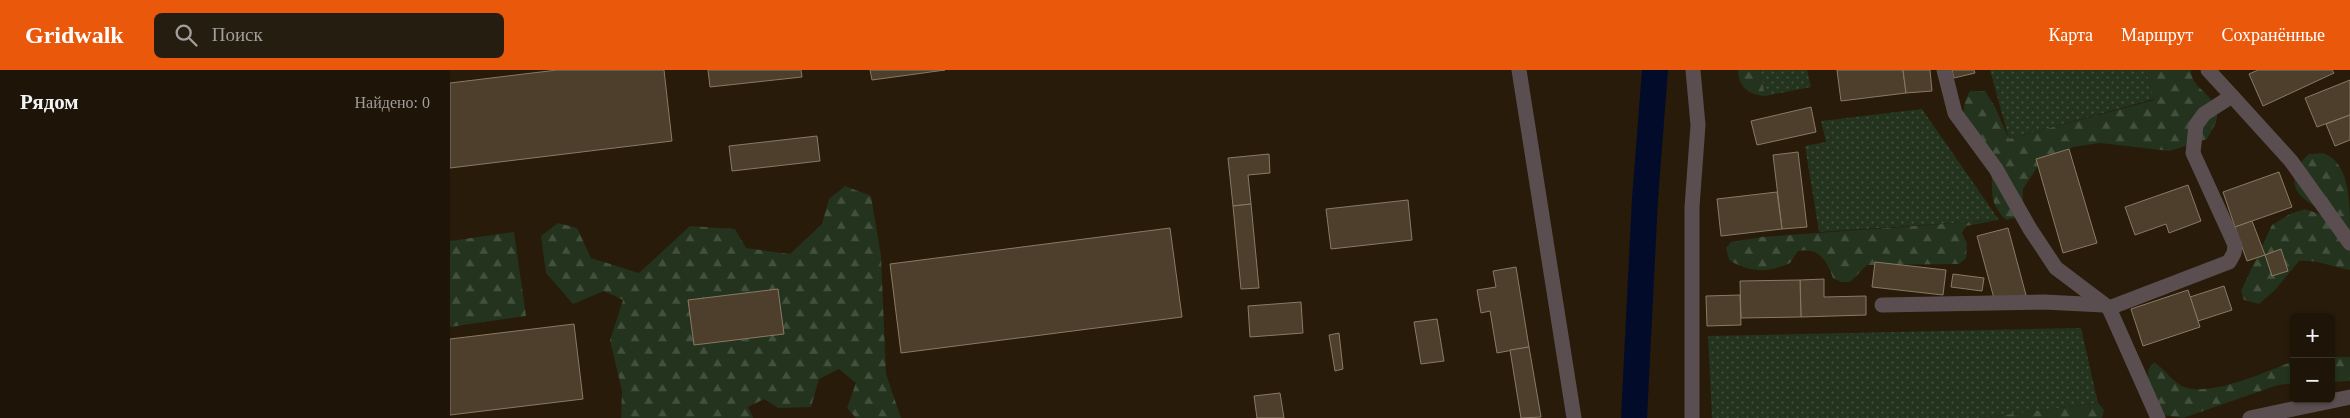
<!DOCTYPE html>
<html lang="ru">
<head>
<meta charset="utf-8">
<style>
  body { margin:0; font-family:Georgia,serif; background:#261d11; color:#f1f3f6 }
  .controls { position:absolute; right:15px; bottom:15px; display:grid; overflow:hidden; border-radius:8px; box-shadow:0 1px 4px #0004 }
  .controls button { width:45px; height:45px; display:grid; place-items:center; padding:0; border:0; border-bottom:1px solid #3c3328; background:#1e1407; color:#f1f3f6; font:25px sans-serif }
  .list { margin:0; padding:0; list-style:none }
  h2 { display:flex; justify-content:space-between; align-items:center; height:65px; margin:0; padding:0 20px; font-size:21px }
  h2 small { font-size:16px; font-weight:400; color:#a19e9b }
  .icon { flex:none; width:28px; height:28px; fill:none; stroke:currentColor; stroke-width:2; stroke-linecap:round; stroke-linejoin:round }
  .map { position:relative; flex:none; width:1900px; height:348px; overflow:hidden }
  header { display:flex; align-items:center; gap:30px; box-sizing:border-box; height:70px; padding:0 25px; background:#ea580c; color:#fff }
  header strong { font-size:24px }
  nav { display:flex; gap:28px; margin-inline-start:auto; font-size:18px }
  .search { width:350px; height:45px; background:#261d11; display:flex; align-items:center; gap:12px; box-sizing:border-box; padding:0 18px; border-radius:8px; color:#a19e9b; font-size:19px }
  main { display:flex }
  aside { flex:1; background:#1e1407 }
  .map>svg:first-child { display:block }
  .grass { fill:url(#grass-dots) }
  .forest { fill:url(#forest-firs) }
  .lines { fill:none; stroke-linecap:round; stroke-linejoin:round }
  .canal { stroke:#020c2a; stroke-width:26 }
  .building { fill:#4d3f2b; stroke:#8a7a65 }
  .minor { stroke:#5a4e50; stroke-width:15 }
</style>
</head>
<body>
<header>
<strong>Gridwalk</strong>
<div class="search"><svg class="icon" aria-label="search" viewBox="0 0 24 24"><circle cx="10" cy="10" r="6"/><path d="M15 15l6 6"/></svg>Поиск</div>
<nav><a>Карта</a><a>Маршрут</a><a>Сохранённые</a></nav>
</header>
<main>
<aside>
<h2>Рядом<small>Найдено: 0</small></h2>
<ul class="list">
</ul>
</aside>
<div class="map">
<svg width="1900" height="348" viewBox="0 0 1900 348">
  <defs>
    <pattern id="grass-dots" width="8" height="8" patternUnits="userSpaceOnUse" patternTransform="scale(1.25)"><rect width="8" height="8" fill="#23331d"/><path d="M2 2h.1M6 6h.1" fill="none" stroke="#43503d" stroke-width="1.8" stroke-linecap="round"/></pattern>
    <pattern id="forest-firs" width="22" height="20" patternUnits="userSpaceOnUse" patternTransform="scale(1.25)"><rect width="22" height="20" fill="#23331d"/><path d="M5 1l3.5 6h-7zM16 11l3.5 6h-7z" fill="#43503d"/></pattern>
  </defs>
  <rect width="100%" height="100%" fill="#281b09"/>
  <!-- grass -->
  <g class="grass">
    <path d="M 1310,0 L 1357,0 L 1361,17 L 1315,26 Z"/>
    <path d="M 1540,0 L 1696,0 L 1704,29 L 1559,69 Z"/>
    <path d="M 1472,39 L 1549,150 L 1369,162 L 1355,76 L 1376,72 L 1371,51 Z"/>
    <path d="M 1631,258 L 1648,333 L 1531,348 L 1262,348 L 1258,266 Z"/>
  </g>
  <!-- forest -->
  <g class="forest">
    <path d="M 1288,0 L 1310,0 L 1315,26 C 1299,25 1288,17 1288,0 Z"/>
    <path d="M 1696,0 L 1741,0 C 1741,20 1768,24 1767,47 C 1767,53 1760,63 1757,69 L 1720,81 L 1650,73 L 1623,77 L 1588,96 L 1573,119 L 1572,140 L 1568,147 L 1556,150 C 1534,128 1547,118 1539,96 C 1530,67 1501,54 1520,21 L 1535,21 L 1545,37 L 1559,69 L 1704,30 Z"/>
    <path d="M 1859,84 C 1864,84 1871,83 1875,84 C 1900,94 1900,134 1900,160 C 1897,156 1893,152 1889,149 C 1873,139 1836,128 1846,103 C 1850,94 1852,90 1859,84 Z"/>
    <path d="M 395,116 L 421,126 L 431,186 L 436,304 L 451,348 L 406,348 L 397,338 L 406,313 L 389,299 L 369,309 L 361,337 L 328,338 L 314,329 L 298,337 L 303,348 L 171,348 L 172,321 L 160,270 L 173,230 L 154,221 L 123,234 L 96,203 L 91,166 L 108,153 L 127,158 L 141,188 L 189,203 L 240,156 L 285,159 L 296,178 L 340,184 L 372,154 L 379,129 Z"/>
    <path d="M 1855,139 L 1883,149 L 1900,176 L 1900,200 C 1883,197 1866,189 1849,191 L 1825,220 L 1809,234 L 1794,230 L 1791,221 L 1822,155 L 1840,144 Z"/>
    <path d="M 1549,150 L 1516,156 L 1512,163 L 1517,173 L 1516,188 L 1509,194 L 1417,195 L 1400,212 L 1391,212 L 1383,208 C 1377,190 1368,177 1348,181 L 1340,193 C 1318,203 1300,203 1279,190 L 1276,178 L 1281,172 L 1312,167 Z"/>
    <path d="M 64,162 L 76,246 L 0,257 L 0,171 Z"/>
    <path d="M 1881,287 L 1900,287 L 1900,311 L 1881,312 Z"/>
    <path d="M 1844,291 L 1844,313 L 1828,315 L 1733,348 L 1714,345 L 1699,329 L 1698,300 L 1704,292 C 1713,298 1721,309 1730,315 C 1756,330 1817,301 1844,291 Z"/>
    <path d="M 1648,333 L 1654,340 L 1652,348 L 1531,348 Z"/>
  </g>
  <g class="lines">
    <!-- canal -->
    <path class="canal" d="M 1184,348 L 1195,129 L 1205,0"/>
  </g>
  <!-- building -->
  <g class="building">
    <path d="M 107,0 L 214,0 L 222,71 L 0,98 L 0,13 Z"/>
    <path d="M 258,0 L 351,0 L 352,7 L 260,17 Z"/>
    <path d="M 420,0 L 495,0 L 422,10 Z"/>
    <path d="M 1387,0 L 1453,0 L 1456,23 L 1391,31 Z"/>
    <path d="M 1453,0 L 1480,0 L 1482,21 L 1456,23 Z"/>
    <path d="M 1502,0 L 1524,0 L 1525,3 L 1504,8 Z"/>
    <path d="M 1808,0 L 1882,0 L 1884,3 L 1813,36 L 1799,4 Z"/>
    <path d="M 1900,10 L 1900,45 L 1867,57 L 1855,28 Z"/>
    <path d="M 1361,37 L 1366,62 L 1307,75 L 1301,51 Z"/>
    <path d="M 1900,45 L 1900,70 L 1885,76 L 1876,54 Z"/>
    <path d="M 367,66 L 370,91 L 282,101 L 279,76 Z"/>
    <path d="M 1619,79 L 1647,173 L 1613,183 L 1586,89 Z"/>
    <path d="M 1348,82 L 1357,157 L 1332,159 L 1323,85 Z"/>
    <path d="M 819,84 L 820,103 L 798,105 L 801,134 L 783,136 L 778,88 Z"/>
    <path d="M 1829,102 L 1842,137 L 1785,157 L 1773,122 Z"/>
    <path d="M 1738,115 L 1751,151 L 1719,163 L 1716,154 L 1685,165 L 1675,137 Z"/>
    <path d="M 1327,122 L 1332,159 L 1271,166 L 1267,129 Z"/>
    <path d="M 958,130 L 962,170 L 881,179 L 876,139 Z"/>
    <path d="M 801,134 L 809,218 L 791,219 L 783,136 Z"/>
    <path d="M 1802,151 L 1815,185 L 1797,191 L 1785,157 Z"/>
    <path d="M 720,158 L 732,247 L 451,283 L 440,194 Z"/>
    <path d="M 1558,158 L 1576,225 L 1545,232 L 1527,166 Z"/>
    <path d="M 1831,179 L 1838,201 L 1822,206 L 1815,185 Z"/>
    <path d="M 1425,192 L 1496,200 L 1493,225 L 1422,217 Z"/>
    <path d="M 1066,197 L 1079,277 L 1047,283 L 1040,241 L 1031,243 L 1027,220 L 1046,217 L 1043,201 Z"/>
    <path d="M 1503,204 L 1534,208 L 1532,221 L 1501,217 Z"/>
    <path d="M 1374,209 L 1374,227 L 1416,226 L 1416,245 L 1351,247 L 1350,210 Z"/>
    <path d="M 1350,210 L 1351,247 L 1291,248 L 1290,211 Z"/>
    <path d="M 1774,216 L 1782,240 L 1748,251 L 1740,227 Z"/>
    <path d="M 328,219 L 334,264 L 244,275 L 238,230 Z"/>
    <path d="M 1738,220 L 1750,257 L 1693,276 L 1681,239 Z"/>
    <path d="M 1290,225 L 1291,255 L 1257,256 L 1256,226 Z"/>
    <path d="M 851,232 L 853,263 L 800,267 L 798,236 Z"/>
    <path d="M 987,249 L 994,291 L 971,294 L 964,252 Z"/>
    <path d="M 124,254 L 133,329 L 0,345 L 0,269 Z"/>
    <path d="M 889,263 L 893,299 L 885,301 L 879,265 Z"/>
    <path d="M 1079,277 L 1091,347 L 1071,348 L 1060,280 Z"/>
    <path d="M 830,323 L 834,348 L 807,348 L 804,326 Z"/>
  </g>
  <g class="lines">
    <!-- minor -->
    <g class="minor">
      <path d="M 1069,0 L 1124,348"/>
      <path d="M 1494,0 L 1505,43 L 1546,99 L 1580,159 L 1606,198 L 1659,238"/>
      <path d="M 1758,0 L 1782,26"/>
      <path d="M 1432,235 L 1594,232 L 1654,235"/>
      <path d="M 1242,348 L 1242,137 L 1248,55 L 1243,0"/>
      <path d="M 1708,348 L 1659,238 L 1779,192 L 1784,183 L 1785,175 L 1743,83 L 1746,55 L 1754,44 L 1782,26 L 1841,91 L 1900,173"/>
      <path d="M 1800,348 L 1900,327"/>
    </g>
  </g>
</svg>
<div class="controls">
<button>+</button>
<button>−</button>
</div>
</div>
</main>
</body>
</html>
